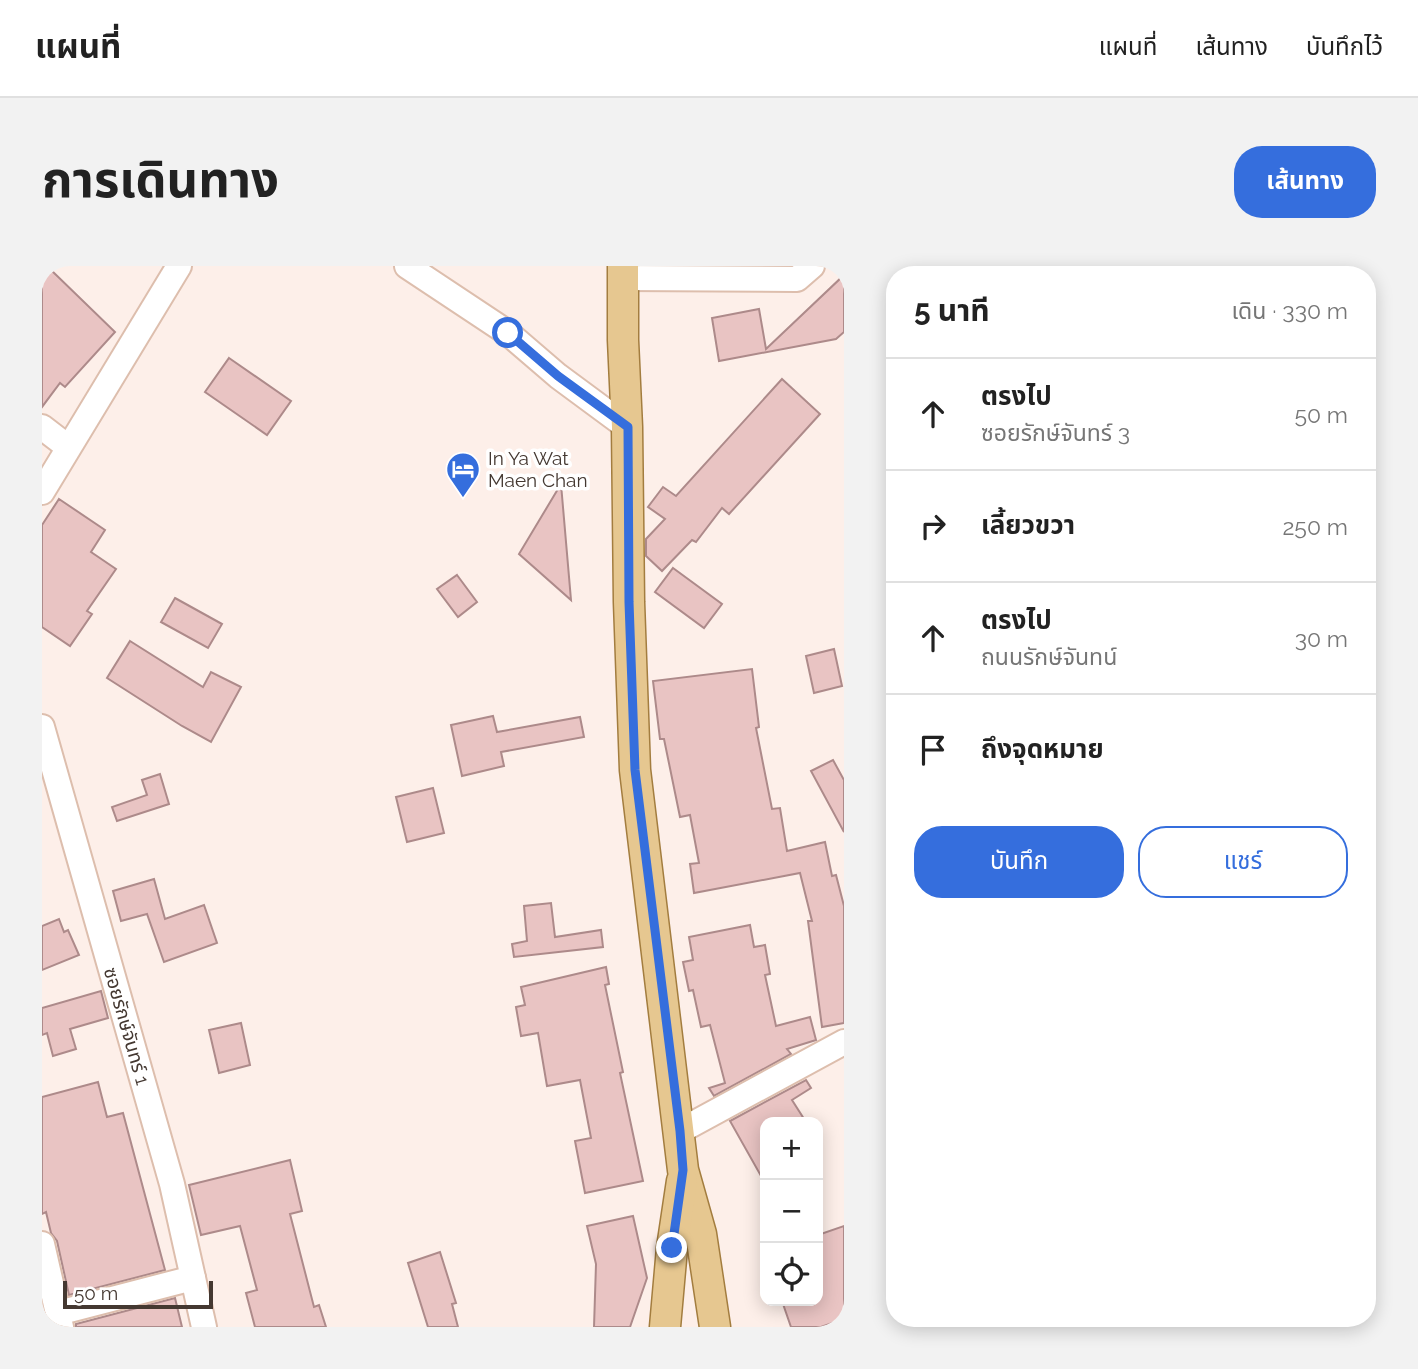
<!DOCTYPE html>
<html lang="th">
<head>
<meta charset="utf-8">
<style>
  body { margin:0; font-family:Raleway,"Noto Sans Thai",sans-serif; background:#f2f2f2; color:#222 }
  .controls { position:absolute; right:21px; bottom:21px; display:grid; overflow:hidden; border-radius:14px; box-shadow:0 4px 18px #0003 }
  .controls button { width:63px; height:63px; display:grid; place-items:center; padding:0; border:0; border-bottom:2px solid #e0e0e0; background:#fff; color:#222; font:35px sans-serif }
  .scale { position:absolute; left:21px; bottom:18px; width:150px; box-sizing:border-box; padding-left:7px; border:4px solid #443831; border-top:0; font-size:19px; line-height:24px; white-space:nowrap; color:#443831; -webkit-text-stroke:5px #fff; paint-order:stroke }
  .stop { position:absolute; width:21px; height:21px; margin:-16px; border:5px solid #356edd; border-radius:50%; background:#fff }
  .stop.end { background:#356edd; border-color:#fff; box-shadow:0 2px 7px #0008 }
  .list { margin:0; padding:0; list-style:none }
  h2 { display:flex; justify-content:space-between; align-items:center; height:91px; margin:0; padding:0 28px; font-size:30px }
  h2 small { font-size:23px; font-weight:400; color:#767676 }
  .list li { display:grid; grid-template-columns:46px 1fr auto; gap:21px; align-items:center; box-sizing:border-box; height:112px; padding:0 28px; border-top:2px solid #e0e0e0 }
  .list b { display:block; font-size:26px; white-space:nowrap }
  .list p { margin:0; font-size:23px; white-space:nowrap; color:#767676 }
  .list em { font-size:23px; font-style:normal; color:#767676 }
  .actions { display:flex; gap:14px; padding:21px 28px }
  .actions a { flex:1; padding:16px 0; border:2px solid #356edd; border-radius:28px; text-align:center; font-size:24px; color:#356edd }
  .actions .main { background:#356edd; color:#fff }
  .icon { flex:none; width:38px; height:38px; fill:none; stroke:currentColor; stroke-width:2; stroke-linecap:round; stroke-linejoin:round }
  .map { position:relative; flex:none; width:802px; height:1061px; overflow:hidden; border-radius:28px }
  header { display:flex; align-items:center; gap:42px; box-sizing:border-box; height:98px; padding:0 35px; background:#fff; border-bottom:2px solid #e0e0e0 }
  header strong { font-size:33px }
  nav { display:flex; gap:38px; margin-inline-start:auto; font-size:24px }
  .intro { display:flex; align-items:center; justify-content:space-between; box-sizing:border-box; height:168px; padding:0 42px }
  h1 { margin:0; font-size:49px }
  .button { padding:18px 32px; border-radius:28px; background:#356edd; color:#fff; font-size:24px; font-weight:700 }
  main { display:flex; gap:42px; padding:0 42px }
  aside { flex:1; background:#fff; border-radius:28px; box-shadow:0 4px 18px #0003 }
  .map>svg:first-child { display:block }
  .building { fill:#e9c4c3; stroke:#ad8a8a; stroke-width:2 }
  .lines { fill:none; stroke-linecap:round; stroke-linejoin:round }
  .minor-casing { stroke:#ddbead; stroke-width:28 }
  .major-casing { stroke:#a37d3f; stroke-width:33 }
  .minor { stroke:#fff; stroke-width:24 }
  .major { stroke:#e6c790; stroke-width:30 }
  .route { stroke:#356edd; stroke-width:9 }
  .labels { text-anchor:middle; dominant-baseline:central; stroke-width:7; stroke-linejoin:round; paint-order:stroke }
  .poi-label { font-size:19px; fill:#443831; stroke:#fff; text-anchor:start }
  .street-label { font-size:19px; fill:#443831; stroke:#fff }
</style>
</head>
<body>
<header>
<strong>แผนที่</strong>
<nav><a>แผนที่</a><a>เส้นทาง</a><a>บันทึกไว้</a></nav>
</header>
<div class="intro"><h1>การเดินทาง</h1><a class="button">เส้นทาง</a></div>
<main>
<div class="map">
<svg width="802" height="1061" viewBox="0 0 802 1061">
  <rect width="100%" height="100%" fill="#fdefe9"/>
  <!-- building -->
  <g class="building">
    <path d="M 8,3 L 73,66 L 23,121 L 18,117 L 0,141 L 0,11 Z"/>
    <path d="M 802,9 L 802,66 L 794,73 L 677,95 L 670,52 L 717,43 L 724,83 Z"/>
    <path d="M 187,92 L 249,135 L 225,169 L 163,126 Z"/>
    <path d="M 740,113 L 778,148 L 687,248 L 680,242 L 654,276 L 650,274 L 620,305 L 604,290 L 604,273 L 623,253 L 606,241 L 621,221 L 634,230 Z"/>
    <path d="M 519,218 L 529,334 L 477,288 Z"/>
    <path d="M 17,233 L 63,264 L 49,286 L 74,303 L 45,345 L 50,348 L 28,380 L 0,361 L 0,259 Z"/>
    <path d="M 631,302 L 680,338 L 662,362 L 613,326 Z"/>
    <path d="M 415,309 L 435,336 L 416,351 L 395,323 Z"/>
    <path d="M 133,332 L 180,358 L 166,382 L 119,356 Z"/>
    <path d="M 88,375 L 161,421 L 169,406 L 199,421 L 169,476 L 140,460 L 65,412 Z"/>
    <path d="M 792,383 L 800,420 L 772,427 L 764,390 Z"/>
    <path d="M 710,403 L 717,461 L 714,462 L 730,543 L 738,542 L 745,585 L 783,576 L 790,610 L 794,609 L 802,640 L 802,757 L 780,761 L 766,655 L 770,655 L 758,607 L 652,627 L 648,598 L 657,597 L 648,549 L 638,551 L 622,473 L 618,473 L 611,415 Z"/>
    <path d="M 451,450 L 455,466 L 538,451 L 542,471 L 459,486 L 462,500 L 420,510 L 409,459 Z"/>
    <path d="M 791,494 L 802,514 L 802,566 L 769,505 Z"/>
    <path d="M 118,508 L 127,538 L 75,555 L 70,541 L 105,529 L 100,514 Z"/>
    <path d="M 391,522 L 402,567 L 365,576 L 354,531 Z"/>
    <path d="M 112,613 L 123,653 L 162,639 L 175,677 L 122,696 L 105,648 L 79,655 L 71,625 Z"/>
    <path d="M 509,637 L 513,671 L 559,664 L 561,681 L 472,691 L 470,678 L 485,675 L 482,640 Z"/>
    <path d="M 17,653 L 22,666 L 26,664 L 37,689 L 0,704 L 0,660 Z"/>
    <path d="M 708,659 L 712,681 L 723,679 L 728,708 L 723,709 L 734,760 L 768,751 L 774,774 L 745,783 L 749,788 L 672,830 L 667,822 L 683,817 L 668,759 L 659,761 L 651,724 L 647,725 L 641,696 L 651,694 L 647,671 Z"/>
    <path d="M 564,701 L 567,718 L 563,719 L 581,806 L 578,807 L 601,915 L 543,927 L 533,875 L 549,872 L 538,814 L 505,820 L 496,767 L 479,770 L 474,741 L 483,739 L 479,721 Z"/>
    <path d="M 59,725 L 66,752 L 28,763 L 34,783 L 11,790 L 5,767 L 0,769 L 0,742 Z"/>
    <path d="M 199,757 L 208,799 L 177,807 L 167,764 Z"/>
    <path d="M 764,814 L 769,822 L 750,834 L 764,856 L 723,856 L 723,917 L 688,855 Z"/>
    <path d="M 56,816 L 65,851 L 81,847 L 123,1004 L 27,1029 L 15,975 L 9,967 L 4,946 L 0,948 L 0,831 Z"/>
    <path d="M 248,894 L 260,945 L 248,948 L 272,1041 L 277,1039 L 284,1061 L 213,1061 L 204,1027 L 215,1024 L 198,960 L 159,969 L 147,919 Z"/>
    <path d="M 591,950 L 605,1012 L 588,1061 L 552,1061 L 554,998 L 545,960 Z"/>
    <path d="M 802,960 L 802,1053 L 779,1061 L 749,1061 L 740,1035 L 776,1035 L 776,969 Z"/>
    <path d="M 398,986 L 414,1037 L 410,1038 L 416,1061 L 386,1061 L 366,997 Z"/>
    <path d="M 133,1032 L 140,1061 L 34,1061 L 34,1058 Z"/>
  </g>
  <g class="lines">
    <!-- minor casing -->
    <g class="minor-casing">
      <g id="minor">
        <path d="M 365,0 L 466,67 L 516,110 L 585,161"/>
        <path d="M 581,12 L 755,13 L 770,0"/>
        <path d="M 0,161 L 26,181"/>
        <path d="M 0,226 L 137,0"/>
        <path d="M 0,461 L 130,918 L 162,1061"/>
        <path d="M 638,865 L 802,776"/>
        <path d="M 0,978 L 19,1061"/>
        <path d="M 16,1047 L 151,1012"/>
      </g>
    </g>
    <!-- major casing -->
    <g class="major-casing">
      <g id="major">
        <path d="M 581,0 L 581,74 L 585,161 L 587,336 L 593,504 L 641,904 L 659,968 L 673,1061"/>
        <path d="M 623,1061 L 630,982 L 640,915"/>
      </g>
    </g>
    <!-- minor -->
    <use href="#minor" class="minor"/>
    <!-- major -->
    <use href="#major" class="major"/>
  </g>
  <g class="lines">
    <!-- route -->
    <path class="route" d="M 466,67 L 516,110 L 586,161 L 587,336 L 593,504 L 638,865 L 641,904 L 630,982"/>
  </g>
  <!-- icons -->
  <defs>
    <g id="hotel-pin" transform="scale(1.75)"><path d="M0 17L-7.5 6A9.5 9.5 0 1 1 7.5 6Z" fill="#356edd" stroke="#fff"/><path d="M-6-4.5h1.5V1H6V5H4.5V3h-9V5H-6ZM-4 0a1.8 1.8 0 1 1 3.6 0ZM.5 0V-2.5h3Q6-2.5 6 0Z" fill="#fff"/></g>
  </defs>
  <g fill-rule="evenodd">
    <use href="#hotel-pin" x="421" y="203"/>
  </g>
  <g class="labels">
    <!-- poi labels -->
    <g class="poi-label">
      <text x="446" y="192">In Ya Wat<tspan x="446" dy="22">Maen Chan</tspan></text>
    </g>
    <!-- street labels -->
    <g class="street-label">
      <text transform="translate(85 760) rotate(74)">ซอยรักษ์จันทร์ 1</text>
    </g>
  </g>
</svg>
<div class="controls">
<button>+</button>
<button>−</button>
<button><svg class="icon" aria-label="locate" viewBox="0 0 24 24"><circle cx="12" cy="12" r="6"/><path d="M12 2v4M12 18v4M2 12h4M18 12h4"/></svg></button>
</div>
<div class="scale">50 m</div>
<div class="stop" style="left:466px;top:67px"></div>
<div class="stop end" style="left:630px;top:982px"></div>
</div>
<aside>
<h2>5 นาที<small>เดิน · 330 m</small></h2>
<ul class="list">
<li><svg class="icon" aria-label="ahead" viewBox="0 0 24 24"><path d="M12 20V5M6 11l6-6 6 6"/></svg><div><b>ตรงไป</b><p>ซอยรักษ์จันทร์ 3</p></div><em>50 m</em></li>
<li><svg class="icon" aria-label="right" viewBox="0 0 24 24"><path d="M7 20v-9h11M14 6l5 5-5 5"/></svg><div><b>เลี้ยวขวา</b></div><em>250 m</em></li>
<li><svg class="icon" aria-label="ahead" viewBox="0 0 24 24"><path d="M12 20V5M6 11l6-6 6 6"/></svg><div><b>ตรงไป</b><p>ถนนรักษ์จันทน์</p></div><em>30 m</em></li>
<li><svg class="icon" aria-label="arrive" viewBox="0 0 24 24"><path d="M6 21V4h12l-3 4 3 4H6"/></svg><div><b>ถึงจุดหมาย</b></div></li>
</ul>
<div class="actions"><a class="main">บันทึก</a><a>แชร์</a></div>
</aside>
</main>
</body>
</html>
